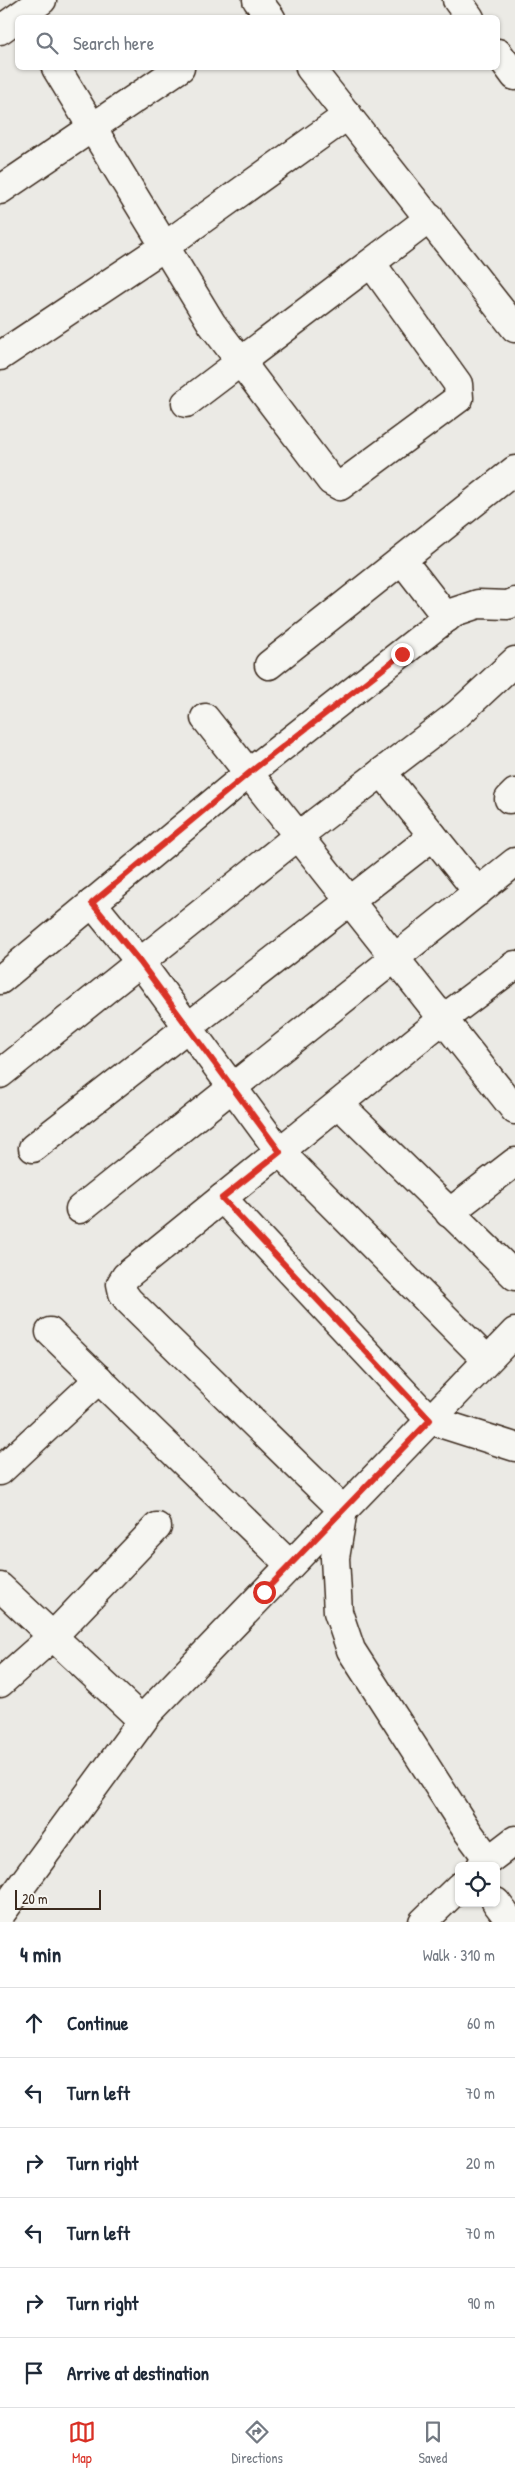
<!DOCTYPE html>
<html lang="en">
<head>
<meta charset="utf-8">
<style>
  body { margin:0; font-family:"Patrick Hand",sans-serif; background:#f2f2f3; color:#1f2937 }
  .controls { position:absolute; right:15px; bottom:15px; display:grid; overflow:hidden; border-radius:8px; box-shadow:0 1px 4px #0004 }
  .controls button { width:45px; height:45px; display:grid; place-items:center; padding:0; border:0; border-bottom:1px solid #e0e1e3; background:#fff; color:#1f2937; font:25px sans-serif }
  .scale { position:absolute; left:15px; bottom:12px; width:86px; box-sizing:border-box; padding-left:5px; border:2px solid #3b2a1e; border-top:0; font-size:14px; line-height:18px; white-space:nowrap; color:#3b2a1e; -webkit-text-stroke:4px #f6f6f2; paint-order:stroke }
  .stop { position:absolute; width:15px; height:15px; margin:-11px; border:4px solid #d93025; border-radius:50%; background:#fff }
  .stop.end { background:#d93025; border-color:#fff; box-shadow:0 1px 5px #0008 }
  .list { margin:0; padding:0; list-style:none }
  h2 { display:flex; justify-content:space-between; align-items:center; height:65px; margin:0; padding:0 20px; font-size:21px }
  h2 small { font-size:16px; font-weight:400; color:#747a83 }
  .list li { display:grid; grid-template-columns:32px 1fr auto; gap:15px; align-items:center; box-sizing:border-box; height:70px; padding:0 20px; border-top:1px solid #e0e1e3 }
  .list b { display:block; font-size:19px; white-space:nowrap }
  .list em { font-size:16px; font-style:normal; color:#747a83 }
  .icon { flex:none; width:28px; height:28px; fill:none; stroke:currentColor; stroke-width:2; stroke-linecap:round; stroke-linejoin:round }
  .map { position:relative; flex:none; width:515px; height:1922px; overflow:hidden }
  .search { position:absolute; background:#fff; box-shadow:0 1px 4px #0004; left:15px; right:15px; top:15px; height:55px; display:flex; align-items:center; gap:12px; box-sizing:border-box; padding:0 18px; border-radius:8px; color:#747a83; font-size:19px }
  .sheet { height:485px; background:#fff }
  nav { display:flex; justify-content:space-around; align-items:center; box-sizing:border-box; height:70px; border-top:1px solid #e0e1e3; background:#fff; font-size:14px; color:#747a83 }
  nav a { display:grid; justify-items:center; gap:2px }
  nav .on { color:#d93025 }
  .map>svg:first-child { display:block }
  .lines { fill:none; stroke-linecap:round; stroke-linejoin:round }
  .minor-casing { stroke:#3b2a1e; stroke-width:31 }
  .minor { stroke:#f6f6f2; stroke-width:28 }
  .route { stroke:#d93025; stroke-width:6 }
</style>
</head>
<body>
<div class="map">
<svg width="515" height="1922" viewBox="0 0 515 1922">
  <rect width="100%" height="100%" fill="#ebeae5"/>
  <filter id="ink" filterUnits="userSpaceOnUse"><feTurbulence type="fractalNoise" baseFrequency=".02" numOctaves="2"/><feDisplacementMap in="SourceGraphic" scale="10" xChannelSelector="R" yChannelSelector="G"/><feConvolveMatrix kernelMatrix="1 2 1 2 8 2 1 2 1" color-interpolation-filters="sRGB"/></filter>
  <g filter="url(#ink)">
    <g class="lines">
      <!-- minor casing -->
      <g class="minor-casing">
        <g id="minor">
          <path d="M 257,0 L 271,18"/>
          <path d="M 457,0 L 470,18"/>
          <path d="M 0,30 L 42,0"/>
          <path d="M 498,53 L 515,76"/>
          <path d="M 56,68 L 212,324 L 331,481 L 340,486 L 459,398 L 458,384 L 371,263"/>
          <path d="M 310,68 L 515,328"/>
          <path d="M 0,190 L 180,68"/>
          <path d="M 0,356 L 165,246 L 348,115"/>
          <path d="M 186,403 L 430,218"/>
          <path d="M 402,560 L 447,618"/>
          <path d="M 269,665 L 515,470"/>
          <path d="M 205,718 L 515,1110"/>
          <path d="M 382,772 L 478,892"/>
          <path d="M 509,799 L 515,793"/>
          <path d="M 92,903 L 140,962 L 280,1152 L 487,1360"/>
          <path d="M 0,980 L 249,773 L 454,612 L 478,604 L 508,605 L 515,602"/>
          <path d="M 0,1074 L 298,836 L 458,714 L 515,661"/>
          <path d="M 339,1104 L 515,1276"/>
          <path d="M 33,1148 L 433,836"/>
          <path d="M 222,1198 L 430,1420 L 515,1447"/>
          <path d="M 80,1209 L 515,862"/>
          <path d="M 449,1213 L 515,1162"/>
          <path d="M 50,1332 L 290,1565"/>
          <path d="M 0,1471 L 99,1379"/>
          <path d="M 0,1587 L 142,1720"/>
          <path d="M 0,1683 L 53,1636 L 157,1527"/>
          <path d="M 488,1859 L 468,1832 L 351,1650 L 338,1612 L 335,1558 L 343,1510 L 128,1300 L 123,1293 L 121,1284 L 126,1276 L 443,1019 L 515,965"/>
          <path d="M 481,1866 L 515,1840"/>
          <path d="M 496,1902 L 511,1922"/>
          <path d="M 0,1915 L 149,1712 L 515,1332"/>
          <path d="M 423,1922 L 459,1887"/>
        </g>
      </g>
      <!-- minor -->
      <use href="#minor" class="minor"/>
    </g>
  </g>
  <g class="lines" filter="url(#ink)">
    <!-- route -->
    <path class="route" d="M 264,1592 L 430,1420 L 222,1198 L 280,1152 L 140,962 L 92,903 L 249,773 L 402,654"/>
  </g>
</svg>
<div class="controls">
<button><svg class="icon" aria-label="locate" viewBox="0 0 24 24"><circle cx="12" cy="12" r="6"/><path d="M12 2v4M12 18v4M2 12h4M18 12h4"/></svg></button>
</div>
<div class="scale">20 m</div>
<div class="stop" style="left:264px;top:1592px"></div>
<div class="stop end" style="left:402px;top:654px"></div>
<div class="search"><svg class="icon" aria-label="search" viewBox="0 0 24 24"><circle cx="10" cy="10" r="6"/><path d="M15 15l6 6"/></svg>Search here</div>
</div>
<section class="sheet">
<h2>4 min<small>Walk · 310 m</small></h2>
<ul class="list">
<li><svg class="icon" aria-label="ahead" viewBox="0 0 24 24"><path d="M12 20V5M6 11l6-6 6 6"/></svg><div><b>Continue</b></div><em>60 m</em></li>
<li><svg class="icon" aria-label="left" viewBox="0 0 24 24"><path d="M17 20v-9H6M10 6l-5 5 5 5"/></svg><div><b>Turn left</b></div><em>70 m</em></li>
<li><svg class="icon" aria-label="right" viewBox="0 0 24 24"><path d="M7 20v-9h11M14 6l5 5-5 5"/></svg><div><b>Turn right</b></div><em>20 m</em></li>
<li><svg class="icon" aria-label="left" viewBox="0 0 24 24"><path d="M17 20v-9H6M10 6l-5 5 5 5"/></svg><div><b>Turn left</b></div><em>70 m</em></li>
<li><svg class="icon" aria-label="right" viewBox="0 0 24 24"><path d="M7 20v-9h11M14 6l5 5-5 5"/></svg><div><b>Turn right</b></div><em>90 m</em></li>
<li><svg class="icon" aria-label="arrive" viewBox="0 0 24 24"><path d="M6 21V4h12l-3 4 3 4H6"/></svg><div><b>Arrive at destination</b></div></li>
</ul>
</section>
<nav>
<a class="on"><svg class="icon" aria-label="map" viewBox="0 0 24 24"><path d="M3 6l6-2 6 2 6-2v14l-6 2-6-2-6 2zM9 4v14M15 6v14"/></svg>Map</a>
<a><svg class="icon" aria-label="directions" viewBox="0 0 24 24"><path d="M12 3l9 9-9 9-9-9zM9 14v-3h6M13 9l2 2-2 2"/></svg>Directions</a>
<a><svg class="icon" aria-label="saved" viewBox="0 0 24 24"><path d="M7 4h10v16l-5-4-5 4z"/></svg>Saved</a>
</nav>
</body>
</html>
